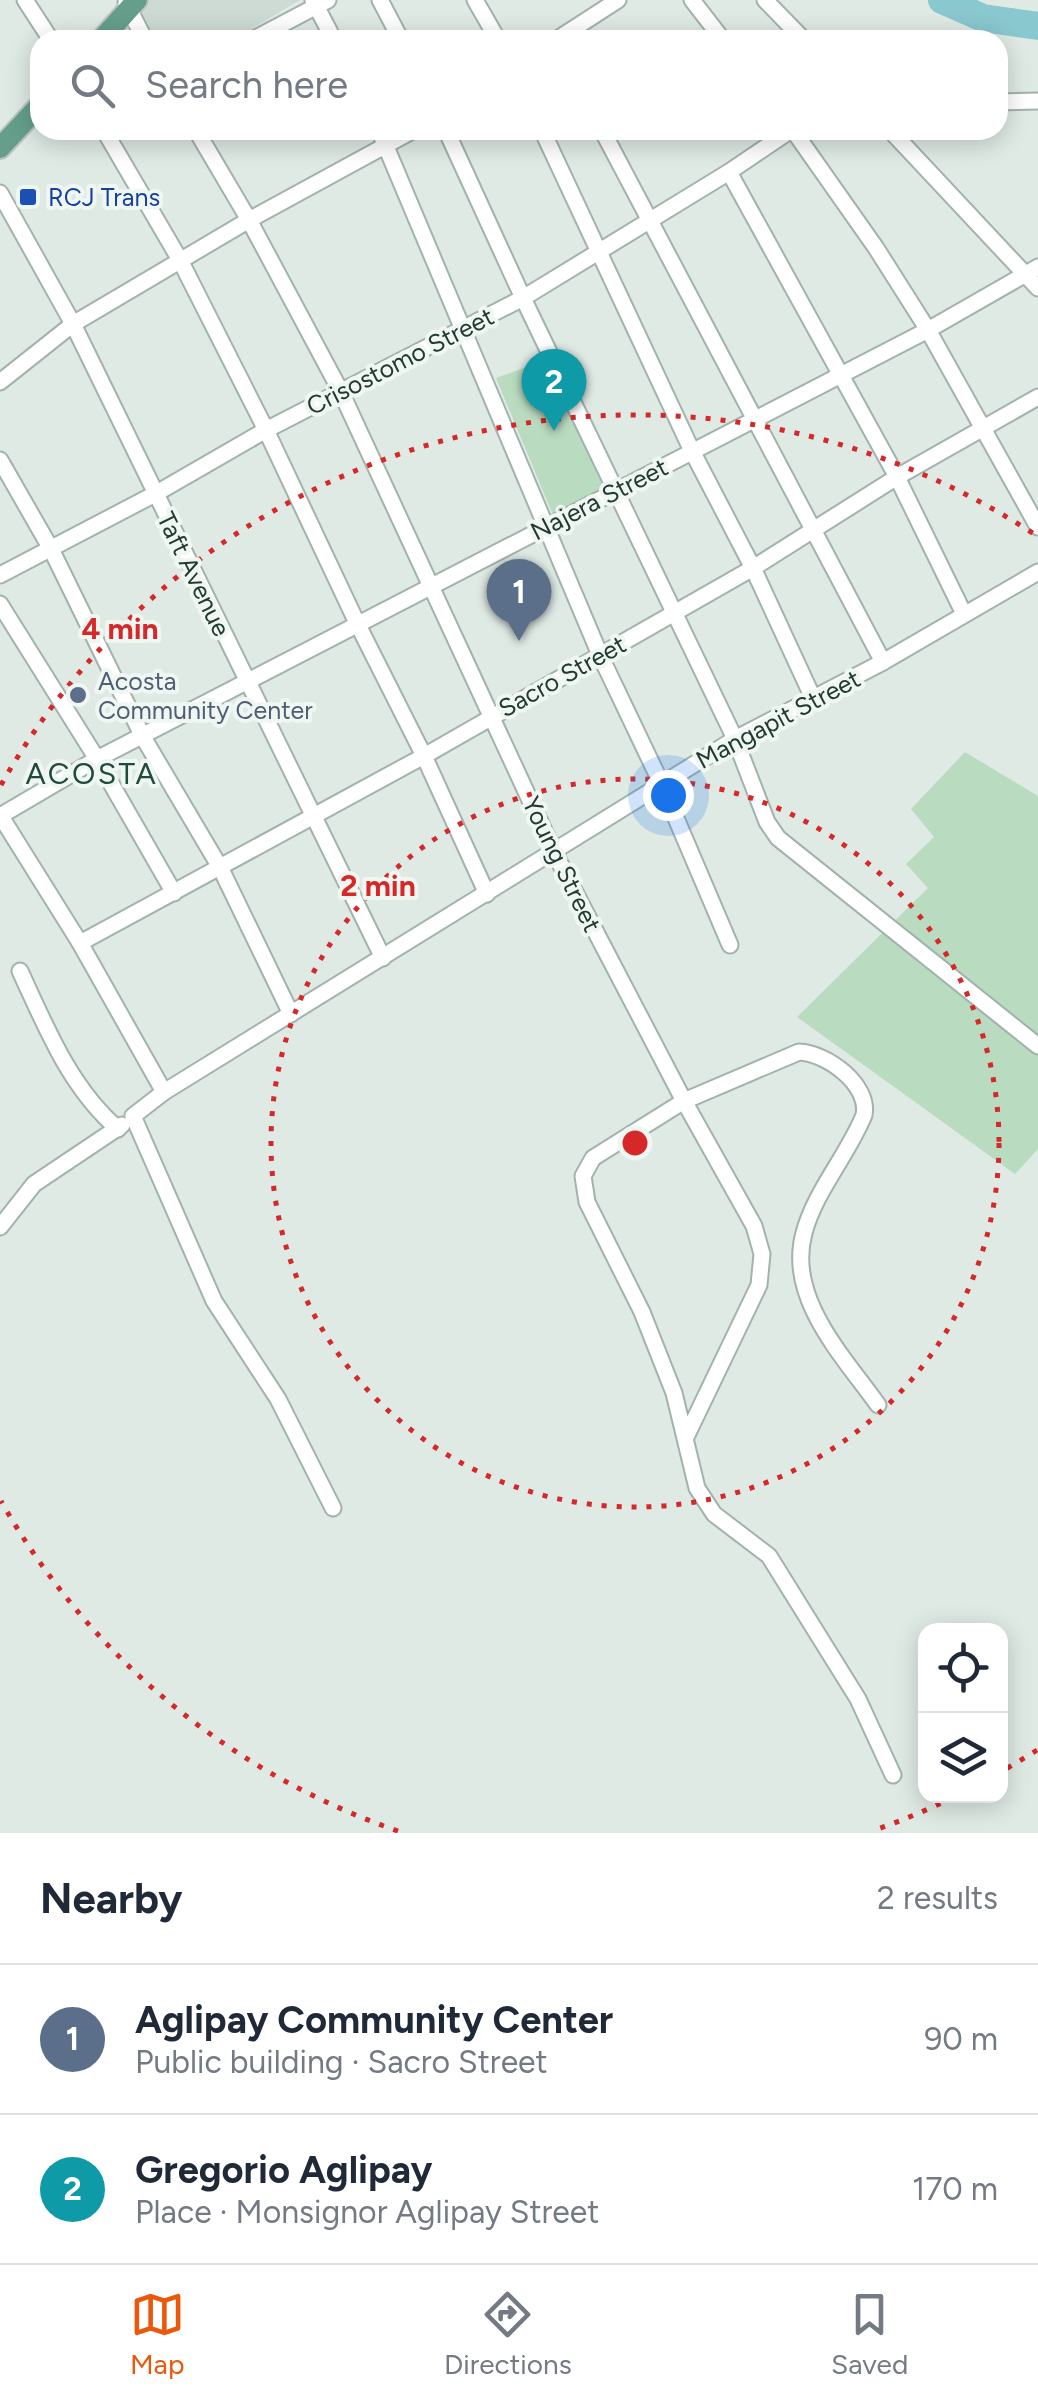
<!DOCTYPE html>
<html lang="en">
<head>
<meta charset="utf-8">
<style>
  body { margin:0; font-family:Figtree,sans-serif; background:#f6f6f7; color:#1f2937 }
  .controls { position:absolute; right:30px; bottom:30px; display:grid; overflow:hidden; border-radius:20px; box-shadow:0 5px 25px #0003 }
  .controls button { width:90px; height:90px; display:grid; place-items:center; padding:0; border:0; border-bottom:2px solid #e0e1e3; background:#fff; color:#1f2937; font:50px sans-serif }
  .you { position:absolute; left:668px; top:795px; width:35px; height:35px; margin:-25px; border:8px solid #fff; border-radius:50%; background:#1a73e8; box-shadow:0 0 0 15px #1a73e833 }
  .badge { display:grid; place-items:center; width:65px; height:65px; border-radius:50%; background:#ea580c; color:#fff; font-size:32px; font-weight:700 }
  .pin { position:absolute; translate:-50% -82px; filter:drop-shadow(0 2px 5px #0008) }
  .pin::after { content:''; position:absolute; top:52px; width:35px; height:30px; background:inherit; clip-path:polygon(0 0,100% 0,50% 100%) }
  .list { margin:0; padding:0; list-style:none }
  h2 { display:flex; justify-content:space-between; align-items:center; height:130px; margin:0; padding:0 40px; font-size:42px }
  h2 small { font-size:32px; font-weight:400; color:#747a83 }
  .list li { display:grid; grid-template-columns:65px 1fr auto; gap:30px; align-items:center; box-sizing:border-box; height:150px; padding:0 40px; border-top:2px solid #e0e1e3 }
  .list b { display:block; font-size:38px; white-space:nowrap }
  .list p { margin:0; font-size:32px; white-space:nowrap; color:#747a83 }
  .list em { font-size:32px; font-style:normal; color:#747a83 }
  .icon { flex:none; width:55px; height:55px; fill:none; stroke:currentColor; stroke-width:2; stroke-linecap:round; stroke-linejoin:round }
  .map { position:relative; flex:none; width:1038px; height:1833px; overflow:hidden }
  .search { position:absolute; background:#fff; box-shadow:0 5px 25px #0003; left:30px; right:30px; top:30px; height:110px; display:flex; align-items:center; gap:25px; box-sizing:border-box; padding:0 35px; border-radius:30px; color:#747a83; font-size:38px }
  .sheet { height:430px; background:#fff }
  nav { display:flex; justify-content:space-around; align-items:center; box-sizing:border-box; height:140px; border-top:2px solid #e0e1e3; background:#fff; font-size:28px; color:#747a83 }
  nav a { display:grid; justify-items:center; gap:5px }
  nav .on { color:#ea580c }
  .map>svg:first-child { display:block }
  .built { fill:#cedad4 }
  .green { fill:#b9dbc0 }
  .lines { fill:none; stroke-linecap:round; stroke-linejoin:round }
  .river { stroke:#88c8ce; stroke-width:28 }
  .minor-casing { stroke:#a2b2ac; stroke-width:19 }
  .major-casing { stroke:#bcc4c2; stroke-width:24 }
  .minor { stroke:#fff; stroke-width:15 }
  .major { stroke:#659f8c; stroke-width:20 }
  .ring { fill:none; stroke:#d62828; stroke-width:5; stroke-dasharray:5 10 }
  .transit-dot { fill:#1a4fb4; stroke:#f0f7f3; stroke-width:4 }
  .service-dot { fill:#5c6f8a; stroke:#f0f7f3; stroke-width:4 }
  .labels { text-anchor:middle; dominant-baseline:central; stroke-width:8; stroke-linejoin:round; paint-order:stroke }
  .transit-label { font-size:25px; fill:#164399; stroke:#f0f7f3; text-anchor:start }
  .street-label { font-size:25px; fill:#213a32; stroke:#f0f7f3 }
  .service-label { font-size:25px; fill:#4e5e75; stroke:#f0f7f3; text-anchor:start }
  .quarter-label { font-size:30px; letter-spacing:2.5px; fill:#1e4b3d; stroke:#f0f7f3 }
  .centre { fill:#d62828; stroke:#f0f7f3; stroke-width:5 }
  .ring-label { font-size:30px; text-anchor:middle; font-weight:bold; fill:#d62828; stroke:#f0f7f3; stroke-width:8; stroke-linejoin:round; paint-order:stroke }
</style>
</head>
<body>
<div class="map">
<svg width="1038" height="1833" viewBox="0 0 1038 1833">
  <rect width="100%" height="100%" fill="#dfeae5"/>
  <!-- built -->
  <path class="built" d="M 149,0 L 300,0 L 232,40 L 155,40 L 136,13 Z"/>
  <!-- green -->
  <g class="green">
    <path d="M 546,360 L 603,487 L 553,515 L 496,378 Z"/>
    <path d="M 965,752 L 1038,796 L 1038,1149 L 1015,1174 L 797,1017 L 928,888 L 906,864 L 934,837 L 911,809 Z"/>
  </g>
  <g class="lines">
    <!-- river -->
    <path class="river" d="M 942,0 L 983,18 L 1038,26"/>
    <!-- minor casing -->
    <g class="minor-casing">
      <g id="minor">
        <path d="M 25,0 L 51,40"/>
        <path d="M 313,0 L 334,40"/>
        <path d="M 380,0 L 401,40"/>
        <path d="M 475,0 L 498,40"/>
        <path d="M 692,0 L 723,40"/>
        <path d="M 765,0 L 804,40"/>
        <path d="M 126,3 L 145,40"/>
        <path d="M 252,40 L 328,0"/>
        <path d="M 556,40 L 618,0"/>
        <path d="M 998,102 L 1038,101"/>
        <path d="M 104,130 L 180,260 L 266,430 L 357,623 L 424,756 L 487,894"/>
        <path d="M 196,130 L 249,220 L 341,392 L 554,852 L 684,1101 L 799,1052 C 827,1053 870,1085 864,1115 C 848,1155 815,1191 804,1233 C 786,1298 844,1357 878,1405"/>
        <path d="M 379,130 L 600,655 L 661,783 L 730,945"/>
        <path d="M 446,130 L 523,298 L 735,739 L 767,822 L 778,838 L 1038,1046"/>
        <path d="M 542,130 L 692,451 L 753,568 L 813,698"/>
        <path d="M 602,130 L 883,662"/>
        <path d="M 793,130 L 876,248 L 928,330 L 1038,527"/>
        <path d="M 890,130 L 1038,288"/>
        <path d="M 729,172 L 897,477 L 964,614"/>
        <path d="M 0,193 L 73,324 L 383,958"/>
        <path d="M 0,382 L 73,324 L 249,220 L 414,130"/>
        <path d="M 0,460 L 51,549 L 143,737 L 221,869 L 291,1014"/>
        <path d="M 0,575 L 155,494 L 266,430 L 523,298 L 729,172 L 791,130"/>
        <path d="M 0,604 L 97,759 L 174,893"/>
        <path d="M 0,815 L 80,943 L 164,1092"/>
        <path d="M 0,816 L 97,759 L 928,330 L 1038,267"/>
        <path d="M 80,943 L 424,756 L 753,568 L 897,477 L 1038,397"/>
        <path d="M 20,971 C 46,1027 70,1088 118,1129"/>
        <path d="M 0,1227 L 34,1184 L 122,1125"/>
        <path d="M 686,1437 L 759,1285 L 762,1254 L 754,1226 L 684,1101 L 593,1158 L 583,1176 L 587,1202 L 642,1312 L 674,1393 L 697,1488 L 714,1514 L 769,1556 L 858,1699 L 893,1775"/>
        <path d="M 333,1508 L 278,1399 L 214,1301 L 133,1116 L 164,1092 L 735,739 L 883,662 L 1038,572"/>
      </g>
    </g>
    <!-- major casing -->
    <g class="major-casing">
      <g id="major">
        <path d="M 101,40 L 137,0"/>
        <path d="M 0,148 L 40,105"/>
      </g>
    </g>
    <!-- minor -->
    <use href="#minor" class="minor"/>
    <!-- major -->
    <use href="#major" class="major"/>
  </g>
  <!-- distance rings -->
  <g class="ring">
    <circle cx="635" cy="1143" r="364"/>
    <path d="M1037 1750A728 728 0 0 1 1004 1770M954 1797A728 728 0 0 1 872 1831M398 1831A728 728 0 0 1 1 1501M1 785A728 728 0 0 1 1037 536"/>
  </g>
  <!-- markers -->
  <rect class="transit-dot" x="18" y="187" width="20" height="20" rx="5"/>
  <circle class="service-dot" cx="78" cy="695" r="10"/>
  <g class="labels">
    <!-- transit labels -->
    <g class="transit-label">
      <text x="48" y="197">RCJ Trans</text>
    </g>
    <!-- street labels -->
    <g class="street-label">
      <text transform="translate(400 361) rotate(-27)">Crisostomo Street</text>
      <text transform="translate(599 499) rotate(-27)">Najera Street</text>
      <text transform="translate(194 574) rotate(64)">Taft Avenue</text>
      <text transform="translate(562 676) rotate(-29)">Sacro Street</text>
      <text transform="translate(778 719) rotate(-28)">Mangapit Street</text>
      <text transform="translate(562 864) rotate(64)">Young Street</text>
    </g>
    <!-- service labels -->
    <g class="service-label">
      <text x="98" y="681">Acosta<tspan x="98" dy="29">Community Center</tspan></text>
    </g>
    <!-- quarter labels -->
    <g class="quarter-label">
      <text x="92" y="773">ACOSTA</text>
    </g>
  </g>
  <circle cx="635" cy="1143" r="15" class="centre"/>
  <g class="ring-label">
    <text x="120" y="639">4 min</text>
    <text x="378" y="896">2 min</text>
  </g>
</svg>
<div class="controls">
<button><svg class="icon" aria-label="locate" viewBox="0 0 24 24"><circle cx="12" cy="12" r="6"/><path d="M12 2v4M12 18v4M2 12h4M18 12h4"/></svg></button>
<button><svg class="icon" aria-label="layers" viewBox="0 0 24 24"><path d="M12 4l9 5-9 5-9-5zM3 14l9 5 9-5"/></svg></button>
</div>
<div class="you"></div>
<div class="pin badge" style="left:519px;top:641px;background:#5c6f8a">1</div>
<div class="pin badge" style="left:554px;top:431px;background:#0f9aa8">2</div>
<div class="search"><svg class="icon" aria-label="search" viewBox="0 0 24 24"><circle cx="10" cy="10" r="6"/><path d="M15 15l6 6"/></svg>Search here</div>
</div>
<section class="sheet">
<h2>Nearby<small>2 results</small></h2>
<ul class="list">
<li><span class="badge" style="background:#5c6f8a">1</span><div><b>Aglipay Community Center</b><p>Public building · Sacro Street</p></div><em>90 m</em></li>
<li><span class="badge" style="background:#0f9aa8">2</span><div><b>Gregorio Aglipay</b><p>Place · Monsignor Aglipay Street</p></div><em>170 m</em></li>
</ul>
</section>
<nav>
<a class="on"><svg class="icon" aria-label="map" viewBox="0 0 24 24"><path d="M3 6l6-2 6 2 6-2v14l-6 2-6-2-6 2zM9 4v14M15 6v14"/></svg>Map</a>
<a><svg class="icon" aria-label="directions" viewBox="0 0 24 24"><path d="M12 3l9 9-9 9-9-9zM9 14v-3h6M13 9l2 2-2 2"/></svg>Directions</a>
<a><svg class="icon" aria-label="saved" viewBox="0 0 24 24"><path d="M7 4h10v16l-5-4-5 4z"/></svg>Saved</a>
</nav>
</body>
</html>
